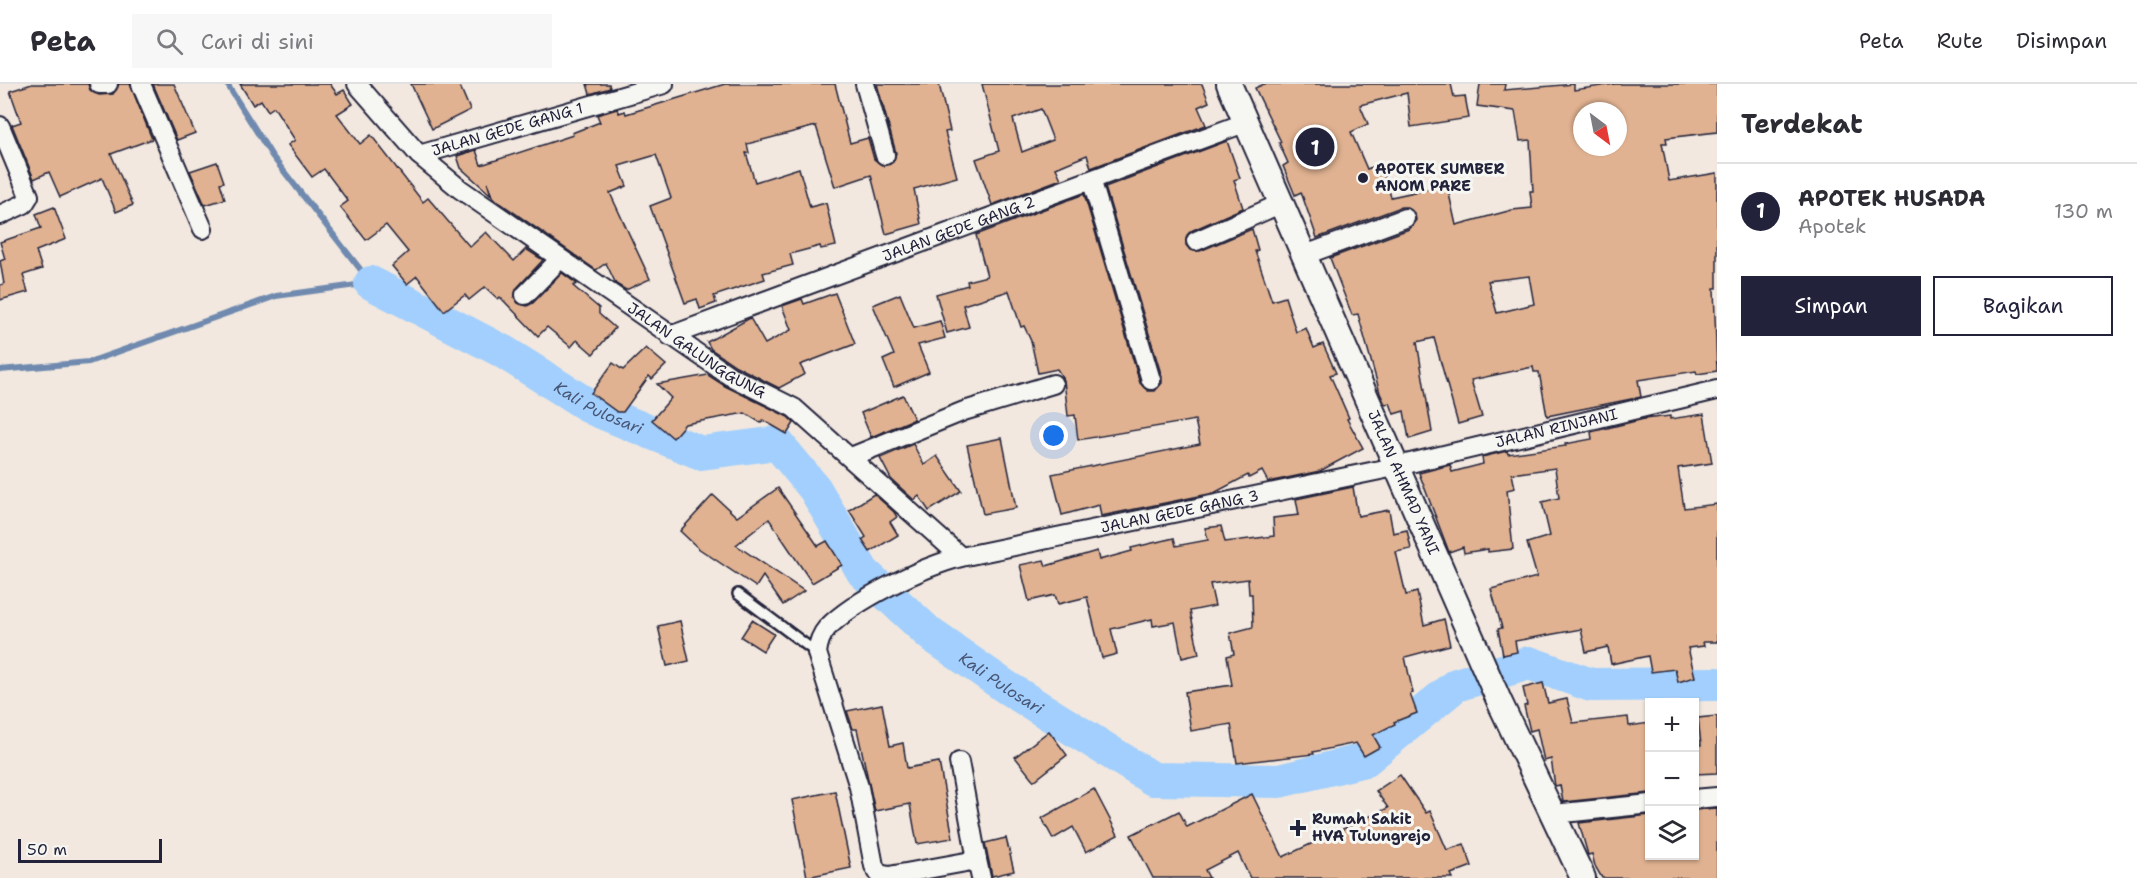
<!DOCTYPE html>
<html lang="id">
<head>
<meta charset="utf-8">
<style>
  body { margin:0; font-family:"Shantell Sans",sans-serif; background:#f7f7f7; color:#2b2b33 }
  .controls { position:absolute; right:18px; bottom:18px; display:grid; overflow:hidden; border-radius:0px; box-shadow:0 2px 4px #0004 }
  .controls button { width:54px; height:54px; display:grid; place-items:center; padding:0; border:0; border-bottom:2px solid #e1e1e2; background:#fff; color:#2b2b33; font:30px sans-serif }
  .compass { position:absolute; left:1573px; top:18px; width:54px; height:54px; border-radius:50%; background:#fff; box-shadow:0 2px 4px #0004; rotate:148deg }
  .scale { position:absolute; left:18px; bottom:15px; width:144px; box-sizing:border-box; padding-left:6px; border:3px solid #22223b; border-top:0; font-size:16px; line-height:21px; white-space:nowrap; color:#22223b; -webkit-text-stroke:4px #f6f6f2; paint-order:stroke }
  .you { position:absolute; left:1054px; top:352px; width:21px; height:21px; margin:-15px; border:4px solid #fff; border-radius:50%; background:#1a73e8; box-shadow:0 0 0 9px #1a73e833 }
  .badge { display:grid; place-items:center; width:39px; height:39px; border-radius:50%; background:#22223b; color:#fff; font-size:20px; font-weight:700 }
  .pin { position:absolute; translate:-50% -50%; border:3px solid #fff; box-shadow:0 2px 6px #0006 }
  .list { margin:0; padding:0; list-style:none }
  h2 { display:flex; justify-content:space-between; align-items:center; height:78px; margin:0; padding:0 24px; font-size:26px }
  h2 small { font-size:20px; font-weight:400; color:#7c7c81 }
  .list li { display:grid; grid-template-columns:39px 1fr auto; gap:18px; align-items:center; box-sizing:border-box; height:96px; padding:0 24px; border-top:2px solid #e1e1e2 }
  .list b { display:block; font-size:22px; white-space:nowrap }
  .list p { margin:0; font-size:20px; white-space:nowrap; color:#7c7c81 }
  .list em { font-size:20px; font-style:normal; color:#7c7c81 }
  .actions { display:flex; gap:12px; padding:18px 24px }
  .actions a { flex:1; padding:14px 0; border:2px solid #22223b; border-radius:0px; text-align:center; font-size:21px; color:#22223b }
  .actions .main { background:#22223b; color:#fff }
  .icon { flex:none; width:33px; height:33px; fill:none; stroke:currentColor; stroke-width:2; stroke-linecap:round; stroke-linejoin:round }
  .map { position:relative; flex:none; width:1717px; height:794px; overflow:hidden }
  header { display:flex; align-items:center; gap:36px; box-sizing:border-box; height:84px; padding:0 30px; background:#fff; border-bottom:2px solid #e1e1e2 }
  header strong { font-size:28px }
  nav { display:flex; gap:33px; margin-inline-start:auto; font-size:21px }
  .search { width:420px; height:54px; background:#f7f7f7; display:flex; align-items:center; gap:15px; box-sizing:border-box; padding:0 21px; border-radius:0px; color:#7c7c81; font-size:22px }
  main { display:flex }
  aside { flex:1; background:#fff }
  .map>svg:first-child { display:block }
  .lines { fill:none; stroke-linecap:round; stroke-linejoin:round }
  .stream { stroke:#6f8aaf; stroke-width:6 }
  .river { stroke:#a2cffd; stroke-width:34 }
  .building { fill:#e0b291; stroke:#22223b; stroke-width:1.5; fill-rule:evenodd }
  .lane-casing { stroke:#22223b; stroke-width:14 }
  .street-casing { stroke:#22223b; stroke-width:22 }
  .secondary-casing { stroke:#22223b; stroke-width:28 }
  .lane { stroke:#f6f6f2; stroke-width:9 }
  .street { stroke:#f6f6f2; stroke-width:18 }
  .secondary { stroke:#f6f6f2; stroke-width:24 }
  .poi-dot { fill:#22223b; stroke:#f6f6f2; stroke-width:2 }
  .labels { text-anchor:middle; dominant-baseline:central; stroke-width:6; stroke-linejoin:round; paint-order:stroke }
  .street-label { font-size:15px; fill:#22223b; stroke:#f6f6f2 }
  .poi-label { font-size:15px; font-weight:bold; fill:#22223b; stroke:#f6f6f2; text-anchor:start }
  .water-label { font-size:16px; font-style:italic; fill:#485675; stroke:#f6f6f2 }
</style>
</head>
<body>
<header>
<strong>Peta</strong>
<div class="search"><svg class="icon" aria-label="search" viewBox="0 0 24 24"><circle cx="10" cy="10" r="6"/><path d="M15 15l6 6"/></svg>Cari di sini</div>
<nav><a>Peta</a><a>Rute</a><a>Disimpan</a></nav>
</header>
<main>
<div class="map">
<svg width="1717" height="794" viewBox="0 0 1717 794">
  <rect width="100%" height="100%" fill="#f2e8df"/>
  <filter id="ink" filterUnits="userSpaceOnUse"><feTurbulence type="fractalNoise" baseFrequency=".0167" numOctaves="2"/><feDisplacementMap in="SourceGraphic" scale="12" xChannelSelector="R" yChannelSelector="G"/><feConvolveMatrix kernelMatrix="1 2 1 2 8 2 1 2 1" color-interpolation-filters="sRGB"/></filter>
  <g filter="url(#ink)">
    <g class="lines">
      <!-- stream -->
      <g class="stream">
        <path d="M 227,0 L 272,72 L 371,199"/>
        <path d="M 0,286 L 89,278 L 276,212 L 371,199"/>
      </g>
      <!-- river -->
      <path class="river" id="s1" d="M 371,199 L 502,267 L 594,325 L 701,369 L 777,359 L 815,405 L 863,488 L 930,550 L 1006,603 L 1153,695 L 1279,697 L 1365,676 L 1456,601 L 1529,579 L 1591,601 L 1717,600"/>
    </g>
    <!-- building -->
    <g class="building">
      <path d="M 32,0 L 88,0 L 90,6 L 99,11 L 113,10 L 119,0 L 130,0 L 152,55 L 111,70 L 133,121 L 116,128 L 102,94 L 60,113 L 49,88 L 34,95 L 12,41 L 21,38 L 10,7 Z"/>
      <path d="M 153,0 L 174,0 L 195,49 L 177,56 Z"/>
      <path d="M 240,0 L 330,0 L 337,10 L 344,6 L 353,20 L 337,30 L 360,60 L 371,51 L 423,118 L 428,114 L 470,163 L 486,148 L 514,177 L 526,165 L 543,176 L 517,204 L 514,213 L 518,219 L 527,222 L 533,219 L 562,189 L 577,200 L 573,202 L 599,224 L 599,230 L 615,244 L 593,270 L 577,256 L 571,263 L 547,243 L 538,252 L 500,213 L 498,215 L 485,203 L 469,216 L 465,211 L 444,227 L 417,192 L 407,200 L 392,182 L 408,168 L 386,141 L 366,156 L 340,123 L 348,117 L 324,85 L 312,93 L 288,61 L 295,56 L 274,23 L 268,27 L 261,16 L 253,21 Z"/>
      <path d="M 411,0 L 459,0 L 470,26 L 432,45 Z"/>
      <path d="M 587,0 L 609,0 L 610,4 L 590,10 Z"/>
      <path d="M 725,0 L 835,0 L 850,59 L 868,54 L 874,75 L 883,82 L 893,78 L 896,69 L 877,0 L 939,0 L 950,47 L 945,48 L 957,93 L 914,105 L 921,140 L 886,150 L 871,91 L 835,103 L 816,42 L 747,60 L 749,69 L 746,69 L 755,98 L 799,84 L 810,123 L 826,119 L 836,162 L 821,165 L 820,162 L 790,170 L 793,181 L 763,189 L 765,195 L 714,212 L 716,219 L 700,225 L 697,215 L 685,219 L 650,122 L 671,114 L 656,71 L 619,82 L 627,102 L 610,109 L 650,195 L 626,206 L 616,200 L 606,179 L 596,186 L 499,118 L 492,112 L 487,98 L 491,111 L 461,84 L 457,72 L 476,66 L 481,81 L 573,51 L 572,49 L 600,38 L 597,31 L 617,25 L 619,29 L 625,27 L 626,30 Z"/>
      <path d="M 982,0 L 1202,0 L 1209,18 L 1198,23 L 1206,41 L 1091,84 L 1087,71 L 1056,84 L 1061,95 L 992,121 L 976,75 L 999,67 ZM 1041,25 L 1053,56 L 1022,68 L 1013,35 Z"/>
      <path d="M 1264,0 L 1451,0 L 1454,13 L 1465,12 L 1469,34 L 1411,43 L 1407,9 L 1360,21 L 1368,40 L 1351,48 L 1367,85 L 1381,80 L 1391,113 L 1447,101 L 1456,141 L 1512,126 L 1532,124 L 1530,107 L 1533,107 L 1530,56 L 1520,57 L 1515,27 L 1477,22 L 1480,0 L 1505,0 L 1504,6 L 1574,0 L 1574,6 L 1615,0 L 1717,0 L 1717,48 L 1666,54 L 1667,59 L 1662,59 L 1669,97 L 1717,89 L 1717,204 L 1714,204 L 1717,287 L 1697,290 L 1696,287 L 1638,296 L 1641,313 L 1547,332 L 1539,288 L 1534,288 L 1533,283 L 1471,296 L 1482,333 L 1458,340 L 1434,254 L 1417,258 L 1432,348 L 1409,355 L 1404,327 L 1394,330 L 1390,319 L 1385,320 L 1380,309 L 1358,230 L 1352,231 L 1330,174 L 1409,145 L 1416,136 L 1415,130 L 1407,123 L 1401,123 L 1317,154 L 1301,108 L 1295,111 L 1283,82 L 1288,79 L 1279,59 L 1281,58 L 1255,4 ZM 1582,27 L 1618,27 L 1618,63 L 1582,63 ZM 1529,192 L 1534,220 L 1497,229 L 1488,197 Z"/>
      <path d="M 1227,57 L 1240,94 L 1234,96 L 1243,124 L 1191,147 L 1187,151 L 1186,161 L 1190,166 L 1200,167 L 1252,145 L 1258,166 L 1255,167 L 1272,217 L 1285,213 L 1296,248 L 1306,244 L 1314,264 L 1323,260 L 1336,289 L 1330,291 L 1349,334 L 1347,335 L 1363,364 L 1320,387 L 1268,398 L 1262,387 L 1249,394 L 1248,391 L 1214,409 L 1101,432 L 1099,421 L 1062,431 L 1052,390 L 1200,360 L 1195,336 L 1078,356 L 1075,331 L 1068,332 L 1064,296 L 1057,285 L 1038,289 L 1031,257 L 1024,242 L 1021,243 L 1009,207 L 963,221 L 969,243 L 947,249 L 936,210 L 968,201 L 967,197 L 987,192 L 976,151 L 1084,110 L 1140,299 L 1148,307 L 1155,307 L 1162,299 L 1162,293 L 1105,103 Z"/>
      <path d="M 217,78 L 224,98 L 220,99 L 225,115 L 205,121 L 190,87 Z"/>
      <path d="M 54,123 L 66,155 L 36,167 L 42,185 L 23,191 L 28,208 L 0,216 L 0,201 L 4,200 L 0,177 L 5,175 L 0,158 L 41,144 L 36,130 Z"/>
      <path d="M 835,209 L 855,260 L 800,281 L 805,290 L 779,304 L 736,282 L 711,265 L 707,258 L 750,234 L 765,260 L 791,246 L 782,222 L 802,215 L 804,220 Z"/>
      <path d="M 900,210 L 914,244 L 940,237 L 945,254 L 918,261 L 929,288 L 894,303 L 883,276 L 894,271 L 873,221 Z"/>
      <path d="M 646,264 L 666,281 L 652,295 L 649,292 L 623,328 L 617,328 L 591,309 L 613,279 L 623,286 Z"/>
      <path d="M 708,291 L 725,302 L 788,333 L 794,339 L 787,350 L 763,336 L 761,339 L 745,329 L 685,340 L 673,354 L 652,336 L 671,314 L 657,300 Z"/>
      <path d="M 903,311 L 914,335 L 871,353 L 861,329 Z"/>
      <path d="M 1704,330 L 1712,379 L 1678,384 L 1684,424 L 1717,420 L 1717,558 L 1703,558 L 1704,562 L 1688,564 L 1695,593 L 1678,598 L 1675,585 L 1651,588 L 1648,572 L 1611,580 L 1608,563 L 1586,568 L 1581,545 L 1515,557 L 1517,568 L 1503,571 L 1498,545 L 1502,544 L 1491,505 L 1537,493 L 1527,459 L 1550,452 L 1542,418 L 1559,414 L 1555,384 L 1512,390 L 1515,404 L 1507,406 L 1513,465 L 1488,468 L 1488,465 L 1464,469 L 1463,463 L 1449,468 L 1419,389 L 1450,381 L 1452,388 L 1483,380 L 1482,373 L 1507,367 L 1508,370 L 1566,362 L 1565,360 L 1592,355 L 1591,348 L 1644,335 L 1670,332 L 1670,335 Z"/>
      <path d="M 1002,354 L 1016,424 L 983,430 L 967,361 Z"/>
      <path d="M 913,360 L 924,381 L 937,372 L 961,407 L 929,427 L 919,412 L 914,416 L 891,395 L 880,374 Z"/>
      <path d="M 1353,403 L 1358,432 L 1389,426 L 1393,449 L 1407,446 L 1411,465 L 1396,468 L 1406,511 L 1417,508 L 1424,541 L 1444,535 L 1450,561 L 1405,573 L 1413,609 L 1410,610 L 1417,629 L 1394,638 L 1395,640 L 1373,651 L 1380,663 L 1364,672 L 1356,659 L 1313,668 L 1314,670 L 1237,679 L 1231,640 L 1191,647 L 1185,608 L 1232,601 L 1227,572 L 1234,570 L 1230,549 L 1253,543 L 1252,510 L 1249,510 L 1248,495 L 1210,500 L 1215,522 L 1190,527 L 1199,570 L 1182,574 L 1175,538 L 1153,542 L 1152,535 L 1111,545 L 1117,570 L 1102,574 L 1087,513 L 1058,520 L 1055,511 L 1029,517 L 1020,481 L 1044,476 L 1046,482 L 1097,467 L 1099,476 L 1132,467 L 1131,464 L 1174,454 L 1176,462 L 1208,456 L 1205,444 L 1221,442 L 1225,458 L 1274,452 L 1273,434 L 1299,431 L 1296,415 Z"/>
      <path d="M 778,404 L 818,462 L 827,457 L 842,481 L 812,499 L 769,435 L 736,461 L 804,507 L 783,521 L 763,492 L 756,503 L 698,464 L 680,447 L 713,411 L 737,433 Z"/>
      <path d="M 874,410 L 894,428 L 897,433 L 890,438 L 898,451 L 870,468 L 862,456 L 866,453 L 849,426 Z"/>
      <path d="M 752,536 L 774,550 L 763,567 L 741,553 Z"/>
      <path d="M 680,537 L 689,577 L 667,582 L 658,542 Z"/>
      <path d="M 1543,599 L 1548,619 L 1567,615 L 1573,639 L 1628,633 L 1629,642 L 1650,639 L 1650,709 L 1563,718 L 1560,701 L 1555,702 L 1551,675 L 1544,677 L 1537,645 L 1530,647 L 1524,622 L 1527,621 L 1523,604 Z"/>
      <path d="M 882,620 L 890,662 L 903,659 L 907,684 L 939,678 L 953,754 L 917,760 L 910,720 L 875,727 L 857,645 L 853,645 L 847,627 Z"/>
      <path d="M 1717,632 L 1717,689 L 1695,690 L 1695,662 L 1701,661 L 1698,634 Z"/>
      <path d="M 1049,647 L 1067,671 L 1034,697 L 1015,673 Z"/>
      <path d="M 1400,691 L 1426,729 L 1430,727 L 1447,766 L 1464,760 L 1472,782 L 1451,790 L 1453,794 L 1250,794 L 1238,769 L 1205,786 L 1209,794 L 1153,794 L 1131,751 L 1179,727 L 1187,743 L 1252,710 L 1283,773 L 1388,724 L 1376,707 Z"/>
      <path d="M 1094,705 L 1118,751 L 1086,768 L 1073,743 L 1053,755 L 1042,734 Z"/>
      <path d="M 835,707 L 851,784 L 807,793 L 792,716 Z"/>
      <path d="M 1717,724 L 1717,794 L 1602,794 L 1595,782 L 1592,770 L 1588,771 L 1579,739 L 1650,731 L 1650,771 L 1695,771 L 1695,726 Z"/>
      <path d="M 1006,754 L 1014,787 L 992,792 L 985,759 Z"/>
    </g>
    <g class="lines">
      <!-- lane casing -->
      <g class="lane-casing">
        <path id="lane" d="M 738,510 L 817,569"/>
      </g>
      <!-- street casing -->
      <g class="street-casing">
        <g id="street">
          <path d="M 99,0 L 108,0"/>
          <path d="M 141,0 L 203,145"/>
          <path id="s2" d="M 357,0 L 419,71 L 460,105 L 730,292 L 794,324 L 961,473"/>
          <path d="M 865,0 L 885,71"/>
          <path d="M 0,42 L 29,112 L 24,120 L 0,131"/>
          <path id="s3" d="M 419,71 L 664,0"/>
          <path d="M 1092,98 L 1151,296"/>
          <path d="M 1196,157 L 1282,119"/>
          <path d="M 1305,171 L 1405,134"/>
          <path d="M 525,211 L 560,175"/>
          <path id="s4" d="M 670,252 L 1247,38"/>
          <path d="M 851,373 L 964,327 L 1053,300"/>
          <path d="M 959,678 L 977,776"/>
          <path d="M 1694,715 L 1717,713"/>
          <path d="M 1554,730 L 1650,720"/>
          <path id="s5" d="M 981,794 L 977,776 L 889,792 L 879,790 L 874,782 L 859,703 L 817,569 C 818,560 820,552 827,544 C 856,515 922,483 961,473 L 1385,385 L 1717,306"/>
        </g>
      </g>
      <!-- secondary casing -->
      <g class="secondary-casing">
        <g id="secondary">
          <path id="s6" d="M 1229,0 L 1500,619 L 1583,794"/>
        </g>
      </g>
      <!-- lane -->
      <use href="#lane" class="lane"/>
      <!-- street -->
      <use href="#street" class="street"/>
      <!-- secondary -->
      <use href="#secondary" class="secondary"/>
    </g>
  </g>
  <!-- markers -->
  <g class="poi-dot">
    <circle cx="1363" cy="94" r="6"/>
    <path d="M1295 735h6v6h6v6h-6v6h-6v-6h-6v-6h6z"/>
  </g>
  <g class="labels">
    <!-- street labels -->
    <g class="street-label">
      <text stroke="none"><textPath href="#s3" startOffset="92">JALAN GEDE GANG 1</textPath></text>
      <text stroke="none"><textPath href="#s4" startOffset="308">JALAN GEDE GANG 2</textPath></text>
      <text stroke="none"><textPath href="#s2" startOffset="434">JALAN GALUNGGUNG</textPath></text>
      <text stroke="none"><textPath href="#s5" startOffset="1138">JALAN RINJANI</textPath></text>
      <text stroke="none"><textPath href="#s6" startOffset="435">JALAN AHMAD YANI</textPath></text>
      <text stroke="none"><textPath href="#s5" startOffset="752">JALAN GEDE GANG 3</textPath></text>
    </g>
    <!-- poi labels -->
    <g class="poi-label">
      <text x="1375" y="85">APOTEK SUMBER<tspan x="1375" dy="17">ANOM PARE</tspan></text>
      <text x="1312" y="735">Rumah Sakit<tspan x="1312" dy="17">HVA Tulungrejo</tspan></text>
    </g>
    <!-- water labels -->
    <g class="water-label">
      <text stroke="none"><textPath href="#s1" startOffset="260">Kali Pulosari</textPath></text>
      <text stroke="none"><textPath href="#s1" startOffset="782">Kali Pulosari</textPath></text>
    </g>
  </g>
</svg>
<div class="controls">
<button>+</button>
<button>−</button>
<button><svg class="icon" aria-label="layers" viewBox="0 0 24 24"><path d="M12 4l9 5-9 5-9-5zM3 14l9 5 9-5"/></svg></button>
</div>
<svg class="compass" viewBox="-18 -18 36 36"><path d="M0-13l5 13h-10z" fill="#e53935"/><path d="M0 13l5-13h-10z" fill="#7c7c81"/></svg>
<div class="scale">50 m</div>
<div class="you"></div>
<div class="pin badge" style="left:1315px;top:63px">1</div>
</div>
<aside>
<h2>Terdekat<small></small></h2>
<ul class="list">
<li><span class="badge">1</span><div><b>APOTEK HUSADA</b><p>Apotek</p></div><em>130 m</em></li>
</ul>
<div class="actions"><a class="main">Simpan</a><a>Bagikan</a></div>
</aside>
</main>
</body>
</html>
